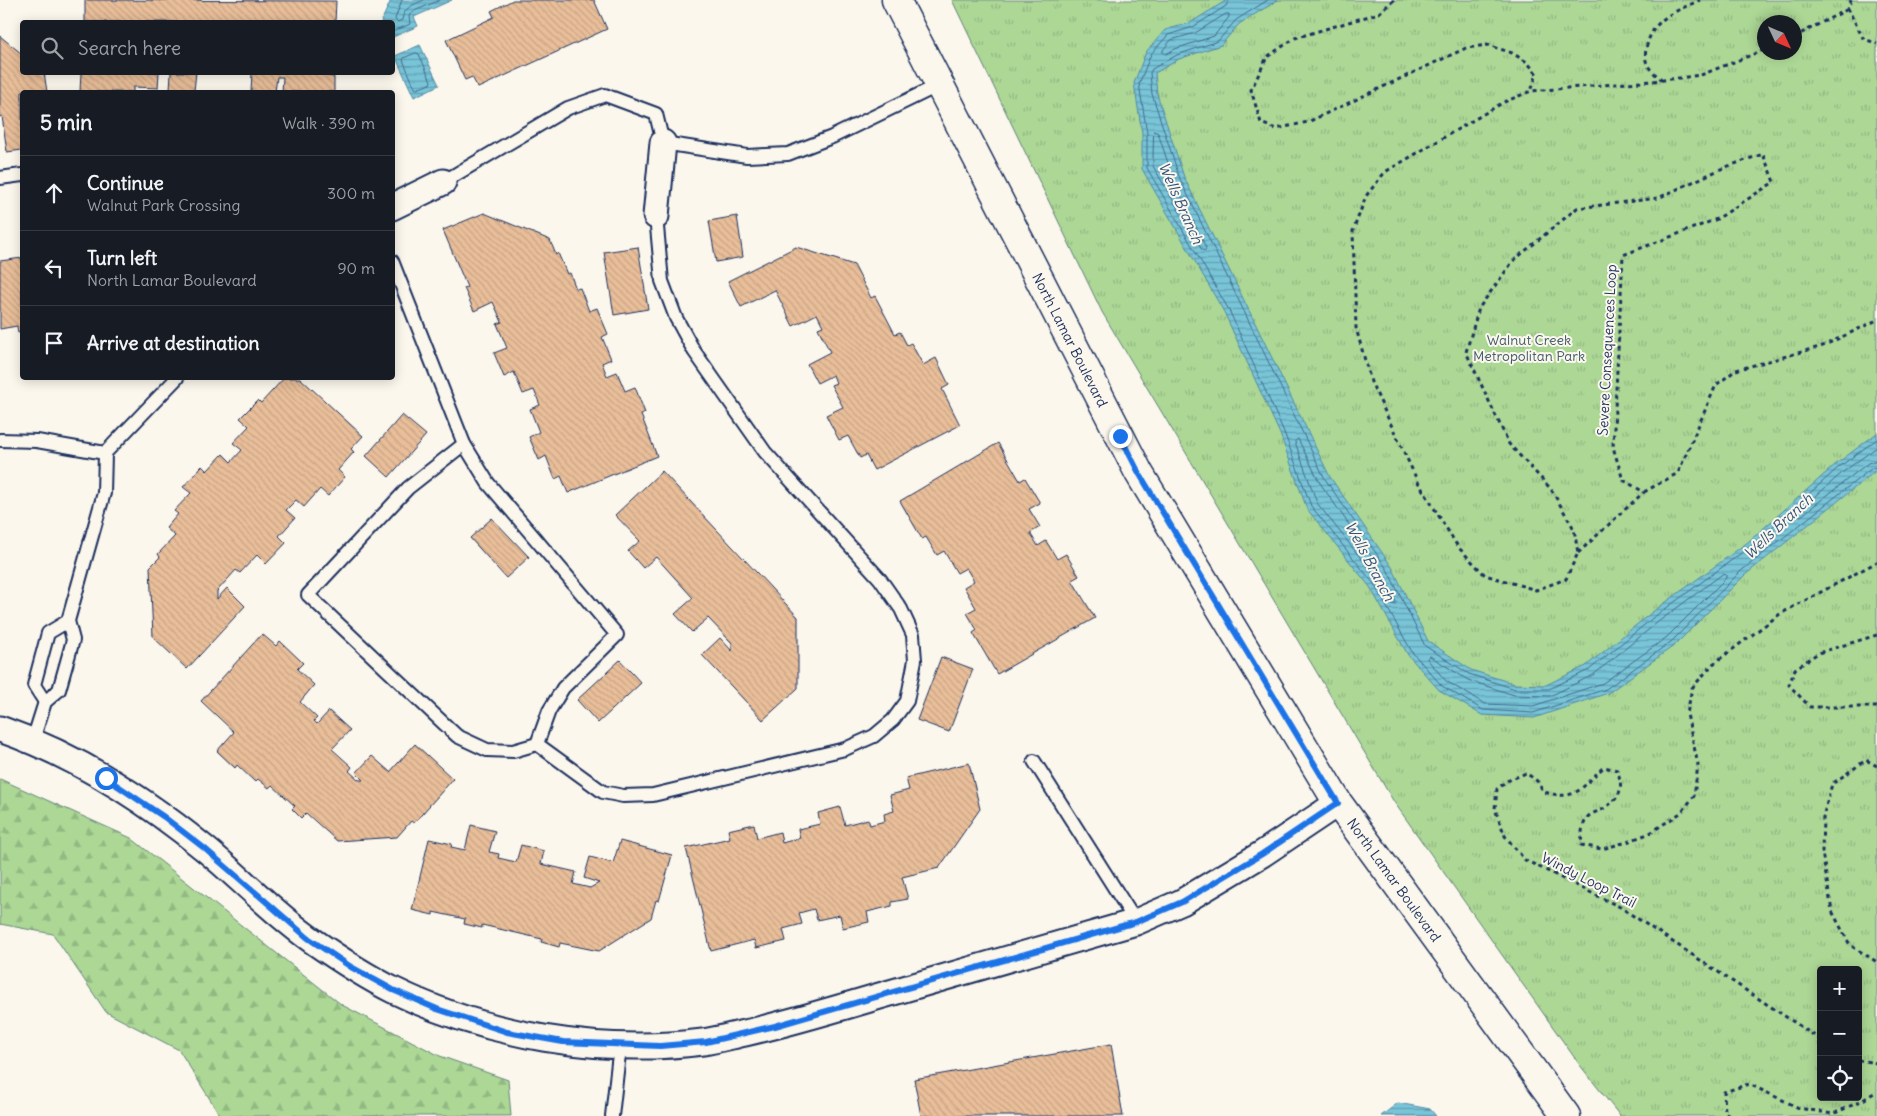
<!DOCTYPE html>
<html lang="en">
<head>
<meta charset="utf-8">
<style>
  body { margin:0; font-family:Delius,sans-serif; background:#20242c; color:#f1f3f6 }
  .controls { position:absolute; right:15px; bottom:15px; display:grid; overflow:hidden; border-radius:5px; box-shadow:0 2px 12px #0003 }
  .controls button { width:45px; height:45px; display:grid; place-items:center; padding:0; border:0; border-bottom:1px solid #363941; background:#171b24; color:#f1f3f6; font:25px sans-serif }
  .compass { position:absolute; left:1757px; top:15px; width:45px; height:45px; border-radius:50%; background:#171b24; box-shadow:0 2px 12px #0003; rotate:134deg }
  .stop { position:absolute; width:15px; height:15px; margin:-11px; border:4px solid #1a73e8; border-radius:50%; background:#fff }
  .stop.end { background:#1a73e8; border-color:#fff; box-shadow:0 1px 5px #0008 }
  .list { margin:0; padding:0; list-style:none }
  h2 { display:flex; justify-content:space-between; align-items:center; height:65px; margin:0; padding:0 20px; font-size:21px }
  h2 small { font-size:16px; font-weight:400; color:#9ea1a6 }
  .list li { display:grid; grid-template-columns:32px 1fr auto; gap:15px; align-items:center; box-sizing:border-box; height:75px; padding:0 20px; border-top:1px solid #363941 }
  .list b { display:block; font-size:19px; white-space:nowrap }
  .list p { margin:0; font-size:16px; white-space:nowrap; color:#9ea1a6 }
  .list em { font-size:16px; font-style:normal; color:#9ea1a6 }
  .icon { flex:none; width:28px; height:28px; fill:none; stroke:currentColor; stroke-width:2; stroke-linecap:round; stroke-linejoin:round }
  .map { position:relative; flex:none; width:1877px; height:1116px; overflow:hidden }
  .search { position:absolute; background:#171b24; box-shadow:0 2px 12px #0003; left:20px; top:20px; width:375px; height:55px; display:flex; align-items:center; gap:12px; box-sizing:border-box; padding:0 18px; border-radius:5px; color:#9ea1a6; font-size:19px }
  .panel { position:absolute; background:#171b24; box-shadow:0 2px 12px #0003; left:20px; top:90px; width:375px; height:290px; border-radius:5px }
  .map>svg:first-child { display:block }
  .forest { fill:url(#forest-firs); stroke:#64837a }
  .park { fill:url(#park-tufts); stroke:#64837a; fill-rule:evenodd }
  .water { fill:url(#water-rules); stroke:#5389a7 }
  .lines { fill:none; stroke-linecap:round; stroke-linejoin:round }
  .shore { stroke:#416b8f; stroke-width:1 }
  .building { fill:url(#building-back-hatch); stroke:#1b2f5e }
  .lane-casing { stroke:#1b2f5e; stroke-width:16 }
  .street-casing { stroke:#1b2f5e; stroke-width:29 }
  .primary-casing { stroke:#1b2f5e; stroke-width:31 }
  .path { stroke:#1b2f5e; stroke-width:3; stroke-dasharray:4 4; stroke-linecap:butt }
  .lane { stroke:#fbf7ec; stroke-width:12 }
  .street { stroke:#fbf7ec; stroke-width:25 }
  .primary { stroke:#fbf7ec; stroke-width:28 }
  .route { stroke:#1a73e8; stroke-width:6 }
  .labels { text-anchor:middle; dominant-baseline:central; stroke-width:4; stroke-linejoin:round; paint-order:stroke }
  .street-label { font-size:14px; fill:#1b2f5e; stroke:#fbf7ec }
  .park-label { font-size:14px; fill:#3f596c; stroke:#fbf7ec }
  .water-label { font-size:15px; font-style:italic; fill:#32547c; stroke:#fbf7ec }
</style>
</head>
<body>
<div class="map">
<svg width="1877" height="1116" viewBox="0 0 1877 1116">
  <defs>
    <pattern id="forest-firs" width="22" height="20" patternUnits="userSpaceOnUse" patternTransform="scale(1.25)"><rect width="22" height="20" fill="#acd795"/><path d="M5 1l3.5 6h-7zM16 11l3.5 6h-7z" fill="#93b983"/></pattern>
    <pattern id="park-tufts" width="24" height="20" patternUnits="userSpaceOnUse" patternTransform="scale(1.25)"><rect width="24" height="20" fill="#acd795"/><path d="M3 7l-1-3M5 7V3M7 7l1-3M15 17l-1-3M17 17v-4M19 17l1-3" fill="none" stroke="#93b983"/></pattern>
    <pattern id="water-rules" width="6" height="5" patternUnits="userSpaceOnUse" patternTransform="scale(1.25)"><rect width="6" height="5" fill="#79c5d8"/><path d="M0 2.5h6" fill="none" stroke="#62a0b2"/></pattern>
    <pattern id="building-back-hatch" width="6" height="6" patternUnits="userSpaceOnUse" patternTransform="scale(1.25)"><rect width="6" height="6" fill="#e9be99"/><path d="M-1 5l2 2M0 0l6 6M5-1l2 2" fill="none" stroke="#c7a486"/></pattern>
  </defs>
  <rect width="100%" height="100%" fill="#fbf7ec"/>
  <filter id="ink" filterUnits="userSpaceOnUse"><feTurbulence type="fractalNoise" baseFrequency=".02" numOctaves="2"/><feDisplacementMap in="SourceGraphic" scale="10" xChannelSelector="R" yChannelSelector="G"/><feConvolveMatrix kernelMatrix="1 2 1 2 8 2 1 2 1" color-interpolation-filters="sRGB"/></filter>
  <g filter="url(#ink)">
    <!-- forest -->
    <path class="forest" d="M 0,779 L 131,838 L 342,1005 L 440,1056 L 508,1080 L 511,1116 L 223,1116 L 218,1112 L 179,1050 L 106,1012 L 53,934 L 0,924 Z"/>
    <!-- park -->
    <path class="park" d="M 952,0 L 1877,0 L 1877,1116 L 1620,1116 L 1579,1064 L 1394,802 L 1102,312 ZM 1764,22 L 1794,22 L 1794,52 L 1764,52 ZM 1821,970 L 1858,970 L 1858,1097 L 1821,1097 Z"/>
    <!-- water -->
    <g class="water">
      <path d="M 391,0 L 452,0 L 414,17 L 418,26 L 393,37 L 392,22 L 381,22 Z"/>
      <path d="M 1227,0 L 1278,0 L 1239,24 L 1221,45 L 1179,59 L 1155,73 L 1157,94 L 1184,177 L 1330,477 L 1392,567 L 1428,641 L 1471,670 L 1515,684 L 1546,685 L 1586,666 L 1651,613 L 1748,542 L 1836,464 L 1877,433 L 1877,470 L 1745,575 L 1675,645 L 1608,693 L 1534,718 L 1482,715 L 1439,690 L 1408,655 L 1370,587 L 1307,509 L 1280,434 L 1224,312 L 1142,169 L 1142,133 L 1134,83 L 1146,52 L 1165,30 L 1190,23 Z"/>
      <path d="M 420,45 L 439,85 L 414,97 L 395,56 Z"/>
      <path d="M 1398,1103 L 1430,1109 L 1436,1116 L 1381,1116 Z"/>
    </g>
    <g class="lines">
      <!-- shore -->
      <g class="shore">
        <path d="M 402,0 L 395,19 L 397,22 L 402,20 C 404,7 413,5 424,0"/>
        <path d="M 1229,0 L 1226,6 L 1193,27 L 1168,35 L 1151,54 L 1139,84 L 1147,133 L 1147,168 L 1229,310 L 1284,432 L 1311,506 L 1374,584 L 1412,652 L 1442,686 L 1483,710 L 1533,713 L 1606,689 L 1672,641 L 1741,571 L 1872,468 L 1877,467"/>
        <path d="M 1268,0 L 1236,20 L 1218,41 L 1177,55 L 1152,69 L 1150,73 L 1152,94 L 1180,179 L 1325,479 L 1387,569 L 1425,646 L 1469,674 L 1515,689 L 1549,689 L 1589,670 L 1654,617 L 1751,546 L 1839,467 L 1877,439"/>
        <path d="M 1226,14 L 1229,14 L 1229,17 L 1214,36 L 1175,49 L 1166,54 L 1163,53 L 1163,50 L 1171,40 L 1195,33 Z"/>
        <path d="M 392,32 L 410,24 L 409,16 L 412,12 L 440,0"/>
        <path d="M 416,53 L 419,54 L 431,81 L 430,84 L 417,89 L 415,88 L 403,60 L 404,58 Z"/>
        <path d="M 1154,131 L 1158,133 L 1174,181 L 1206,248 L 1205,251 L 1202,250 L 1153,166 Z"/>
        <path d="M 1298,439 L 1320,483 L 1382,572 L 1396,602 L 1395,605 L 1392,604 L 1379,581 L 1317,503 L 1295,442 Z"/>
        <path d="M 1877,447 L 1843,472 L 1798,512 L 1798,515 L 1801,516 L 1868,463 L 1877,460"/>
        <path d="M 1723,574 L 1726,575 L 1726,578 L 1667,637 L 1603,683 L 1533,706 L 1485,704 L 1446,681 L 1427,659 L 1428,657 L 1430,656 L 1468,680 L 1514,695 L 1550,696 L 1593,675 L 1658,622 Z"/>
      </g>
    </g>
    <!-- building -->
    <g class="building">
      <path d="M 85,0 L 336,1 L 335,22 L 85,22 Z"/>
      <path d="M 513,0 L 594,0 L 607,29 L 478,88 L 472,77 L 465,80 L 446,40 L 494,17 L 491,11 Z"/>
      <path d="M 0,36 L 22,54 L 22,72 L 44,72 L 47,92 L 22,92 L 22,150 L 7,152 L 2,116 L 0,117 Z"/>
      <path d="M 81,72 L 159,72 L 158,88 L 133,87 L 133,92 L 80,92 Z"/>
      <path d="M 171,72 L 196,72 L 194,91 L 170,90 Z"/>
      <path d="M 252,72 L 327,72 L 327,76 L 334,77 L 334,92 L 282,92 L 283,77 L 277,77 L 275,92 L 251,92 Z"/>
      <path d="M 484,213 L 550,240 L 556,255 L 558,253 L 567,274 L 570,273 L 576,289 L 580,288 L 589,311 L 597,308 L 608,334 L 602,337 L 611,359 L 602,363 L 607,376 L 617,372 L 625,391 L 635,387 L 645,413 L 641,415 L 657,456 L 568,493 L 561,476 L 555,479 L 546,456 L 539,460 L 529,437 L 539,432 L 530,409 L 540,405 L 534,390 L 523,394 L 514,372 L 504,377 L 494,353 L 507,348 L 497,324 L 502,322 L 493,302 L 474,311 L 464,288 L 467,287 L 443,230 Z"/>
      <path d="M 737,216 L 743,257 L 716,262 L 709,221 Z"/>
      <path d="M 638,247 L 648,309 L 614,315 L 604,252 Z"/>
      <path d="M 796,247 L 854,265 L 871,298 L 875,296 L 895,334 L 900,332 L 907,345 L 911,343 L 923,365 L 936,358 L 949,385 L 942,389 L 960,425 L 874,470 L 866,455 L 860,458 L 848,436 L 839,440 L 826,415 L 843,407 L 831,385 L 836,383 L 833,375 L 817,383 L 807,364 L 830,352 L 818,328 L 823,326 L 817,314 L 793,326 L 775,290 L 741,307 L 728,281 Z"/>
      <path d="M 22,258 L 22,332 L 18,333 L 17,326 L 0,329 L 0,261 Z"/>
      <path d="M 284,378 L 300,378 L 363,436 L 351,449 L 354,452 L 338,470 L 345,477 L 328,496 L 320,489 L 304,507 L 296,500 L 286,510 L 295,518 L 279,536 L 286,543 L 266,564 L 257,555 L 240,573 L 236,570 L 217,591 L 217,599 L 227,588 L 245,606 L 187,669 L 153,637 L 150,567 L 160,557 L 158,554 L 175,536 L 166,528 L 178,514 L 174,511 L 191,493 L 183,487 L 202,466 L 207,471 L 223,454 L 231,462 L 242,450 L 233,443 L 249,426 L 240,418 L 258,400 L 261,403 Z"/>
      <path d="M 402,415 L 426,435 L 389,477 L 366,456 Z"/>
      <path d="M 998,443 L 1020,481 L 1025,478 L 1040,503 L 1029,509 L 1040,527 L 1030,533 L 1038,546 L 1046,541 L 1057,559 L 1066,554 L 1079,576 L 1072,580 L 1095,618 L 997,674 L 973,633 L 977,630 L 967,613 L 976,608 L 964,587 L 974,581 L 966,568 L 957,573 L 944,551 L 937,555 L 926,537 L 922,539 L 900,501 Z"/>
      <path d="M 662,471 L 798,617 L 798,688 L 763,720 L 702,655 L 720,638 L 732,651 L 732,643 L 708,618 L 692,632 L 675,614 L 693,598 L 656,557 L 643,568 L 628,551 L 640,541 L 615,515 Z"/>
      <path d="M 492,518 L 529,557 L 506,578 L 470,538 Z"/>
      <path d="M 262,634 L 276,646 L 280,641 L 303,663 L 297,669 L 314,685 L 300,702 L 317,718 L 314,721 L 317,724 L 329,711 L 350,730 L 332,749 L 352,767 L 349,771 L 359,780 L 363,780 L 356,773 L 372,756 L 390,772 L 415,744 L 453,779 L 414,823 L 411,821 L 397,837 L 337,841 L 306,813 L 301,818 L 292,809 L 295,806 L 272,785 L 269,788 L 258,779 L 255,782 L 237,765 L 235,768 L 217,751 L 234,732 L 201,701 Z"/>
      <path d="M 941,657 L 973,669 L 949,732 L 917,720 Z"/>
      <path d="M 620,660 L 641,683 L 598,723 L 577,700 Z"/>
      <path d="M 969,763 L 980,809 L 939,868 L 902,877 L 908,899 L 892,902 L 892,906 L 867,912 L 869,922 L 843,928 L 840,915 L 817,920 L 814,909 L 799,913 L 802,924 L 783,929 L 786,941 L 756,948 L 754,940 L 711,951 L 686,848 L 730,838 L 728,830 L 754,824 L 757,838 L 780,832 L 782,843 L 800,838 L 798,829 L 820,824 L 818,813 L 840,807 L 845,825 L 868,819 L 870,825 L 885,821 L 884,814 L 894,811 L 890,795 L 909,790 L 906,778 Z"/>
      <path d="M 471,825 L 495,831 L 489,852 L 499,854 L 498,858 L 516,862 L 521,845 L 544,851 L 541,864 L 576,872 L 573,884 L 590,888 L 599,883 L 584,878 L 590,857 L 613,863 L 620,841 L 672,855 L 659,901 L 656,900 L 651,918 L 599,951 L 560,943 L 559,947 L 541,942 L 542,939 L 482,925 L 482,928 L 464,924 L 465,919 L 433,912 L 433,915 L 412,910 L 429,839 L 452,844 L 451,847 L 465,850 Z"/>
      <path d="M 1111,1044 L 1123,1116 L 921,1116 L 914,1079 Z"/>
    </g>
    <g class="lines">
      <!-- lane casing -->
      <g class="lane-casing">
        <g id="lane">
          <path d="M 0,178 L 22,175"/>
          <path d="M 443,182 L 568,108 L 605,95 L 656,114 L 663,143 L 747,156 L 788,154 L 832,137 L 939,85"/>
          <path d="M 392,261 L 464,444 L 488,483 L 617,635 L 563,688 L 549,711 L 537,744"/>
          <path d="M 0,440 L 37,441 L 105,453"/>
          <path d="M 464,444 L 408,488 L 308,595 L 457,736 L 487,750 L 513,751 L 537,744 L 603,792 L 623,796 L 653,795 L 845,749 L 874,736 L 893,720 L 907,701 L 915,660 L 913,635 L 901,609 L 880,579 L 765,452 L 694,351 L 676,318 L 662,281 L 656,216"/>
          <path d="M 45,702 L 34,685 L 48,633 L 68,621"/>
          <path d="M 33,740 L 45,702 L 59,690 L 73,640 L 68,621 L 104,493 L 105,453 L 177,378"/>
          <path d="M 1034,761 L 1136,922"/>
          <path d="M 612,1116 L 620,1045"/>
        </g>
      </g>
      <!-- street casing -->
      <g class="street-casing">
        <g id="street">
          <path d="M 392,207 L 443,182"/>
          <path d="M 656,216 L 663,143"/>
          <path d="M 0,729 C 75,755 143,798 204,848 C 241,878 274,914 313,941 C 339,959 365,976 393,990 C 487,1036 599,1055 703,1042 C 717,1040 731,1036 745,1033 C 794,1022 842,1007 890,993 C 972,969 1054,945 1136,922 L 1182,902 L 1262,854 L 1338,803"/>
        </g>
      </g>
      <!-- primary casing -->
      <g class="primary-casing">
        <path id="primary" d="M 896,0 L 1139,473 L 1338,803 L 1566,1116"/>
      </g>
      <!-- path -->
      <g class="path">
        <path d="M 1394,0 L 1379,13 L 1295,38 L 1267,57 L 1251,90 L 1261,123 L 1276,129 L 1308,122 L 1466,48 L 1488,45 L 1512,53 L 1527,62 L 1537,74 L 1531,91"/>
        <path d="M 1851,0 L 1848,9 L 1863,38 L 1877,44"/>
        <path d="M 1794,37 L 1848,9"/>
        <path d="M 1764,50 L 1701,75 L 1664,80 L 1531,91 L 1504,102 L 1385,172 L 1366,196 L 1353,231 L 1356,328 L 1371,382 L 1418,482 L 1458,547 L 1485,575 L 1536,590 L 1566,579 L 1578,553 L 1574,529 L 1551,489 L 1509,444 L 1466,352 L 1479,308 L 1513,261 L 1577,208 L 1658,198 L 1723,168 L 1763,154 L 1774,182 L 1717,219 L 1623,255 L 1613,447 L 1623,480 L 1644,492 L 1678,473 L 1716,385 L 1736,370 L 1823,346 L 1877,320"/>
        <path d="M 1663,80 C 1649,70 1642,63 1647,45 C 1654,17 1677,11 1700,0"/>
        <path d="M 1578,553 L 1644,492"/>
        <path d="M 1877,635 L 1818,653 L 1795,669 L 1789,685 L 1810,707 L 1877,707"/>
        <path d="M 1877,766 L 1866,760 L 1832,784 L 1823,817 L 1822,852 L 1832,911 L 1850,945 L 1877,962"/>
        <path d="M 1821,1040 L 1620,907 L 1525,860 L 1505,836 L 1495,809 L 1497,789 L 1507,781 L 1526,773 L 1537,781 L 1544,792 C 1579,802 1580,787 1604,767 L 1617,770 C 1624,788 1621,798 1603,809 C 1598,812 1590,813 1587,818 C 1581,827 1582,835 1581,845 L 1602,849 L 1627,842 L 1650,833 L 1682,812 L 1694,796 L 1698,765 L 1687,714 L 1692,688 L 1713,664 L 1780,614 L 1877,562"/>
        <path d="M 1858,1060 L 1877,1063"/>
        <path d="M 1729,1116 L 1725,1113 L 1724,1092 L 1749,1084 L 1799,1108 L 1833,1114 L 1863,1100 L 1877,1091"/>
      </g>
      <!-- lane -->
      <use href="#lane" class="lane"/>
      <!-- street -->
      <use href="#street" class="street"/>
      <!-- primary -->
      <use href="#primary" class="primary"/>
    </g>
  </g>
  <g class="lines" filter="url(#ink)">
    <!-- route -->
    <path class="route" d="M 106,778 L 164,817 L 204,848 L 308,938 L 351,967 L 393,990 L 437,1009 L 507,1032 L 563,1042 L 660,1046 L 706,1042 L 775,1026 L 1136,922 L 1182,902 L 1262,854 L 1338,803 L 1139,473 L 1120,436"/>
  </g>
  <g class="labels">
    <!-- street labels -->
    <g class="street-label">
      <text transform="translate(1070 340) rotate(63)">North Lamar Boulevard</text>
      <text transform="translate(1607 350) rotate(-87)">Severe Consequences Loop</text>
      <text transform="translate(1394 880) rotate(54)">North Lamar Boulevard</text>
      <text transform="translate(1589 880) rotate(27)">Windy Loop Trail</text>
    </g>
    <!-- park labels -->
    <g class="park-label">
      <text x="1529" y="340">Walnut Creek<tspan x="1529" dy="16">Metropolitan Park</tspan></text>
    </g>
    <!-- water labels -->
    <g class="water-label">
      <text transform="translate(1181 203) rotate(66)">Wells Branch</text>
      <text transform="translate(1778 526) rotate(-43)">Wells Branch</text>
      <text transform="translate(1370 561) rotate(62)">Wells Branch</text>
    </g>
  </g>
</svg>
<div class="controls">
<button>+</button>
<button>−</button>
<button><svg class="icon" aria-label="locate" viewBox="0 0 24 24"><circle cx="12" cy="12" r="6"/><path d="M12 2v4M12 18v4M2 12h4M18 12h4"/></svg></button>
</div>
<svg class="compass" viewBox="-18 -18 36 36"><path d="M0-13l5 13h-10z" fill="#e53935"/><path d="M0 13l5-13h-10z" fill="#9ea1a6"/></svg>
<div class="stop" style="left:106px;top:778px"></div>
<div class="stop end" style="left:1120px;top:436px"></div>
<div class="search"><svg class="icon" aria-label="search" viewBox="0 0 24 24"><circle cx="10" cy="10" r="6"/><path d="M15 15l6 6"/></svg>Search here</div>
<section class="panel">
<h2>5 min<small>Walk · 390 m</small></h2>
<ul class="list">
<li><svg class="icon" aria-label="ahead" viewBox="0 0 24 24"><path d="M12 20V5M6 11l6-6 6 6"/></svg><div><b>Continue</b><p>Walnut Park Crossing</p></div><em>300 m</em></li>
<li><svg class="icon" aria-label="left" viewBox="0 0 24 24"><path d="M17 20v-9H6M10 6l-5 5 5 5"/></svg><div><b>Turn left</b><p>North Lamar Boulevard</p></div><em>90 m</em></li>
<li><svg class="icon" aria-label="arrive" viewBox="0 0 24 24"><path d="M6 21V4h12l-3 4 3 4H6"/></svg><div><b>Arrive at destination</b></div></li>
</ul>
</section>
</div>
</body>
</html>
